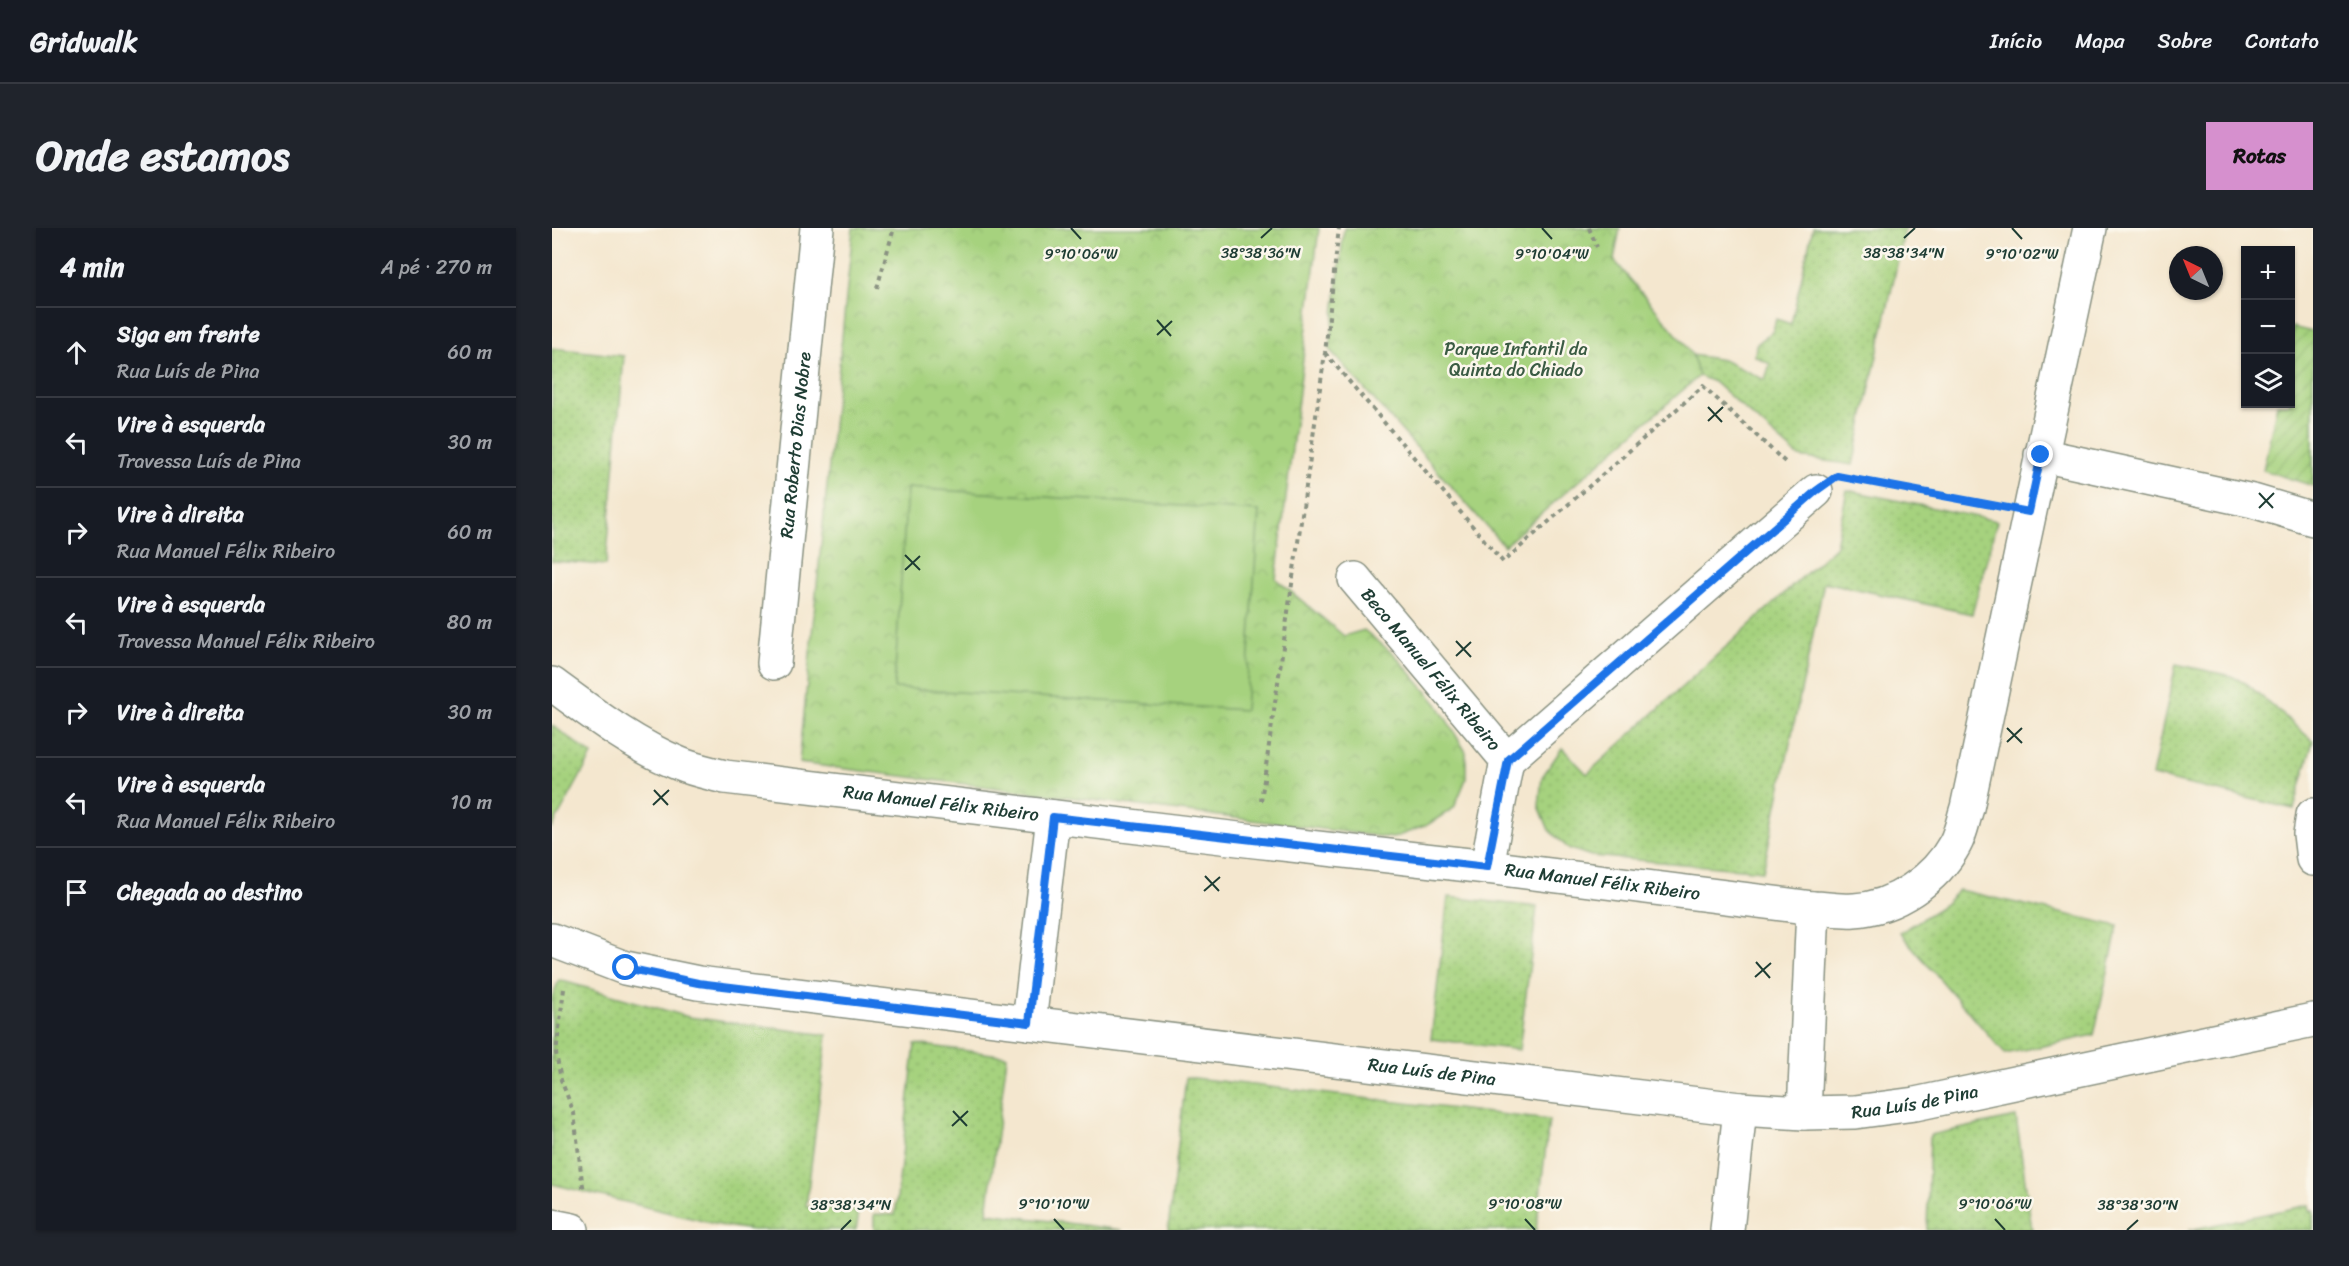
<!DOCTYPE html>
<html lang="pt">
<head>
<meta charset="utf-8">
<style>
  body { margin:0; font-family:Sriracha,sans-serif; background:#20242c; color:#f1f3f6 }
  .controls { position:absolute; right:18px; top:18px; display:grid; overflow:hidden; border-radius:0px; box-shadow:0 2px 4px #0004 }
  .controls button { width:54px; height:54px; display:grid; place-items:center; padding:0; border:0; border-bottom:2px solid #363941; background:#171b24; color:#f1f3f6; font:30px sans-serif }
  .compass { position:absolute; left:1617px; top:18px; width:54px; height:54px; border-radius:50%; background:#171b24; box-shadow:0 2px 4px #0004; rotate:317deg }
  .stop { position:absolute; width:18px; height:18px; margin:-14px; border:4px solid #1a73e8; border-radius:50%; background:#fff }
  .stop.end { background:#1a73e8; border-color:#fff; box-shadow:0 2px 6px #0008 }
  .list { margin:0; padding:0; list-style:none }
  h2 { display:flex; justify-content:space-between; align-items:center; height:78px; margin:0; padding:0 24px; font-size:26px }
  h2 small { font-size:20px; font-weight:400; color:#9ea1a6 }
  .list li { display:grid; grid-template-columns:39px 1fr auto; gap:18px; align-items:center; box-sizing:border-box; height:90px; padding:0 24px; border-top:2px solid #363941 }
  .list b { display:block; font-size:22px; white-space:nowrap }
  .list p { margin:0; font-size:20px; white-space:nowrap; color:#9ea1a6 }
  .list em { font-size:20px; font-style:normal; color:#9ea1a6 }
  .icon { flex:none; width:33px; height:33px; fill:none; stroke:currentColor; stroke-width:2; stroke-linecap:round; stroke-linejoin:round }
  .map { position:relative; flex:none; width:1761px; height:1002px; overflow:hidden; border-radius:0px }
  header { display:flex; align-items:center; gap:36px; box-sizing:border-box; height:84px; padding:0 30px; background:#171b24; border-bottom:2px solid #363941 }
  header strong { font-size:28px }
  nav { display:flex; gap:33px; margin-inline-start:auto; font-size:21px }
  .intro { display:flex; align-items:center; justify-content:space-between; box-sizing:border-box; height:144px; padding:0 36px }
  h1 { margin:0; font-size:42px }
  .button { padding:15px 27px; border-radius:0px; background:#d690ce; color:#111; font-size:21px; font-weight:700 }
  main { display:flex; gap:36px; padding:0 36px }
  aside { flex:1; background:#171b24; border-radius:0px; box-shadow:0 2px 4px #0004 }
  .map>svg:first-child { display:block }
  .grass { fill:url(#grass-dots); stroke:#628859; stroke-width:1.5 }
  .park { fill:url(#park-crowns); stroke:#628859; stroke-width:1.5 }
  .garden { fill:url(#garden-furrows); stroke:#628859; stroke-width:1.5 }
  .pitch { fill:#a6d27e; stroke:#628859; stroke-width:1.5 }
  .lines { fill:none; stroke-linecap:round; stroke-linejoin:round }
  .pedestrian-casing { stroke:#8a9282; stroke-width:36 }
  .minor-casing { stroke:#8a9282; stroke-width:36 }
  .primary-casing { stroke:#8a9282; stroke-width:36 }
  .path { stroke:#8a9282; stroke-width:4; stroke-dasharray:4.5 4.5; stroke-linecap:butt }
  .pedestrian { stroke:#fff; stroke-width:33 }
  .minor { stroke:#fff; stroke-width:33 }
  .primary { stroke:#fff; stroke-width:33 }
  .route { stroke:#1a73e8; stroke-width:8 }
  .ticks { fill:none; stroke:#1f3d34; stroke-width:2 }
  .labels { text-anchor:middle; dominant-baseline:central; stroke-width:5; stroke-linejoin:round; paint-order:stroke }
  .park-label { font-size:18px; fill:#3a5b43; stroke:#fbf7ec }
  .street-label { font-size:18px; fill:#1f3d34; stroke:#fbf7ec }
  .ticks-label { font-size:15px; text-anchor:middle; fill:#1f3d34; stroke:#fbf7ec; stroke-width:5; stroke-linejoin:round; paint-order:stroke }
</style>
</head>
<body>
<header>
<strong>Gridwalk</strong>
<nav><a>Início</a><a>Mapa</a><a>Sobre</a><a>Contato</a></nav>
</header>
<div class="intro"><h1>Onde estamos</h1><a class="button">Rotas</a></div>
<main>
<aside>
<h2>4 min<small>A pé · 270 m</small></h2>
<ul class="list">
<li><svg class="icon" aria-label="ahead" viewBox="0 0 24 24"><path d="M12 20V5M6 11l6-6 6 6"/></svg><div><b>Siga em frente</b><p>Rua Luís de Pina</p></div><em>60 m</em></li>
<li><svg class="icon" aria-label="left" viewBox="0 0 24 24"><path d="M17 20v-9H6M10 6l-5 5 5 5"/></svg><div><b>Vire à esquerda</b><p>Travessa Luís de Pina</p></div><em>30 m</em></li>
<li><svg class="icon" aria-label="right" viewBox="0 0 24 24"><path d="M7 20v-9h11M14 6l5 5-5 5"/></svg><div><b>Vire à direita</b><p>Rua Manuel Félix Ribeiro</p></div><em>60 m</em></li>
<li><svg class="icon" aria-label="left" viewBox="0 0 24 24"><path d="M17 20v-9H6M10 6l-5 5 5 5"/></svg><div><b>Vire à esquerda</b><p>Travessa Manuel Félix Ribeiro</p></div><em>80 m</em></li>
<li><svg class="icon" aria-label="right" viewBox="0 0 24 24"><path d="M7 20v-9h11M14 6l5 5-5 5"/></svg><div><b>Vire à direita</b></div><em>30 m</em></li>
<li><svg class="icon" aria-label="left" viewBox="0 0 24 24"><path d="M17 20v-9H6M10 6l-5 5 5 5"/></svg><div><b>Vire à esquerda</b><p>Rua Manuel Félix Ribeiro</p></div><em>10 m</em></li>
<li><svg class="icon" aria-label="arrive" viewBox="0 0 24 24"><path d="M6 21V4h12l-3 4 3 4H6"/></svg><div><b>Chegada ao destino</b></div></li>
</ul>
</aside>
<div class="map">
<svg width="1761" height="1002" viewBox="0 0 1761 1002">
  <defs>
    <pattern id="grass-dots" width="8" height="8" patternUnits="userSpaceOnUse" patternTransform="scale(1.5)"><rect width="8" height="8" fill="#a6d27e"/><path d="M2 2h.1M6 6h.1" fill="none" stroke="#8eb56e" stroke-width="1.8" stroke-linecap="round"/></pattern>
    <pattern id="park-crowns" width="20" height="18" patternUnits="userSpaceOnUse" patternTransform="scale(1.5)"><rect width="20" height="18" fill="#a6d27e"/><path d="M2 6a3 3 0 1 1 6 0M12 15a3 3 0 1 1 6 0" fill="none" stroke="#8eb56e"/></pattern>
    <pattern id="garden-furrows" width="10" height="10" patternUnits="userSpaceOnUse" patternTransform="scale(1.5)"><rect width="10" height="10" fill="#a6d27e"/><path d="M-1 1l2-2M0 10L10 0M9 11l2-2" fill="none" stroke="#8eb56e"/></pattern>
  </defs>
  <rect width="100%" height="100%" fill="#fbf7ec"/>
  <filter id="ink" filterUnits="userSpaceOnUse"><feTurbulence type="fractalNoise" baseFrequency=".0167" numOctaves="2"/><feDisplacementMap in="SourceGraphic" scale="12" xChannelSelector="R" yChannelSelector="G"/><feConvolveMatrix kernelMatrix="1 2 1 2 8 2 1 2 1" color-interpolation-filters="sRGB"/></filter>
  <filter id="wash" filterUnits="userSpaceOnUse"><feTurbulence type="fractalNoise" baseFrequency=".008" numOctaves="4" result="noise"/><feDisplacementMap in="SourceGraphic" scale="24" xChannelSelector="R" yChannelSelector="G"/><feGaussianBlur stdDeviation="1.35" result="paint"/><feColorMatrix in="noise" values="0 0 0 0 0 0 0 0 0 0 0 0 0 0 0 0 0 1.4 0 .05"/><feComposite in="paint" operator="in"/></filter>
  <g filter="url(#wash)">
    <rect width="100%" height="100%" fill="#f4e7cf"/>
    <!-- grass -->
    <g class="grass">
      <path d="M 1261,0 L 1353,0 L 1301,237 L 1247,229 L 1162,154 L 1147,148 L 1140,127 L 1171,132 L 1213,152 L 1218,136 L 1203,128 L 1204,117 L 1221,103 L 1224,91 L 1239,96 Z"/>
      <path d="M 0,120 L 72,128 L 54,337 L 0,333 Z"/>
      <path d="M 1295,262 L 1445,293 L 1420,386 L 1272,354 L 1211,643 L 1039,628 L 1016,620 L 997,602 L 987,578 L 990,549 L 1010,520 L 1035,546 L 1284,318 Z"/>
      <path d="M 1624,436 L 1679,448 L 1695,456 L 1761,513 L 1742,581 L 1600,548 Z"/>
      <path d="M 0,497 L 40,527 L 0,600 Z"/>
      <path d="M 1407,662 L 1566,698 L 1542,807 L 1453,826 L 1348,705 L 1389,679 Z"/>
      <path d="M 896,669 L 985,679 L 967,822 L 879,811 Z"/>
      <path d="M 7,752 L 137,789 L 275,807 L 254,979 L 307,984 L 304,1002 L 200,1002 L 167,997 L 0,956 L 0,770 Z"/>
      <path d="M 363,816 L 455,828 L 435,985 L 570,1002 L 322,1002 L 322,986 L 343,987 Z"/>
      <path d="M 634,849 L 997,892 L 984,1002 L 616,1002 Z"/>
      <path d="M 1464,889 L 1480,1002 L 1375,1002 L 1378,907 Z"/>
      <path d="M 1757,977 L 1758,983 L 1761,982 L 1761,1002 L 1637,1002 Z"/>
    </g>
    <!-- park -->
    <g class="park">
      <path d="M 301,0 L 767,0 L 724,351 L 792,408 L 812,402 L 844,428 L 885,476 L 914,524 L 914,551 L 902,580 L 875,597 L 841,610 L 247,535 Z"/>
      <path d="M 792,0 L 1068,0 L 1062,32 L 1131,114 L 1140,127 L 1147,148 L 952,318 L 778,122 Z"/>
    </g>
    <!-- garden -->
    <path class="garden" d="M 1740,99 L 1761,104 L 1761,258 L 1711,242 L 1725,176 L 1738,176 Z"/>
    <!-- pitch -->
    <path class="pitch" d="M 355,260 L 707,283 L 693,482 L 342,460 Z"/>
  </g>
  <g filter="url(#ink)">
    <g class="lines">
      <!-- pedestrian casing -->
      <g class="pedestrian-casing">
        <g id="pedestrian">
          <path d="M 1252,885 L 1261,680"/>
          <path d="M 1175,1002 L 1188,881"/>
        </g>
      </g>
      <!-- minor casing -->
      <g class="minor-casing">
        <g id="minor">
          <path d="M 1489,227 L 1701,273 L 1761,291"/>
          <path id="s1" d="M 803,351 L 955,532"/>
          <path id="s2" d="M 222,435 L 265,0"/>
          <path id="s3" d="M 0,456 C 41,486 81,517 128,536 C 142,542 158,545 173,549 L 703,613 L 935,639 L 1261,680 C 1274,680 1289,683 1302,682 C 1343,680 1384,651 1403,616 C 1409,605 1411,592 1415,580 L 1538,0"/>
          <path d="M 1761,587 L 1758,606 L 1761,631"/>
          <path d="M 935,639 L 955,532 L 1264,263"/>
          <path id="s4" d="M 0,712 L 73,740 L 146,755 L 1188,881 L 1252,885 L 1303,884 L 1363,876 L 1761,792"/>
          <path d="M 477,795 L 501,589"/>
        </g>
      </g>
      <!-- primary casing -->
      <g class="primary-casing">
        <path id="primary" d="M 0,998 L 20,1002"/>
      </g>
      <!-- path -->
      <g class="path">
        <path d="M 1037,0 L 1045,19"/>
        <path d="M 325,60 L 342,0"/>
        <path d="M 773,125 L 951,334 L 1151,158 L 1233,234"/>
        <path d="M 1302,251 L 1436,276"/>
        <path d="M 709,573 L 773,125 L 787,0"/>
        <path d="M 12,761 L 4,825 L 9,852 L 22,885 L 30,953 L 32,962"/>
      </g>
      <!-- pedestrian -->
      <use href="#pedestrian" class="pedestrian"/>
      <!-- minor -->
      <use href="#minor" class="minor"/>
      <!-- primary -->
      <use href="#primary" class="primary"/>
    </g>
  </g>
  <g class="lines" filter="url(#ink)">
    <!-- route -->
    <path class="route" d="M 74,740 L 146,755 L 477,795 L 501,589 L 935,639 L 956,532 L 1264,263 L 1285,248 L 1477,284 L 1489,227"/>
  </g>
  <!-- ticks -->
  <path class="ticks" d="M 519,0 L 529,11M 990,0 L 1000,11M 1460,0 L 1470,11M 709,10 L 720,0M 1352,10 L 1363,0M 605,92 L 619,108M 605,107 L 620,93M 1156,179 L 1170,194M 1156,193 L 1171,179M 1707,265 L 1721,280M 1707,280 L 1722,265M 353,327 L 368,342M 353,342 L 368,328M 904,413 L 919,429M 904,428 L 919,414M 1455,500 L 1470,515M 1455,514 L 1470,500M 102,562 L 116,577M 101,577 L 117,562M 653,648 L 667,663M 652,663 L 668,649M 1204,734 L 1218,750M 1203,749 L 1219,735M 401,883 L 415,898M 400,898 L 416,883M 502,991 L 512,1002M 973,991 L 983,1002M 1443,991 L 1453,1002M 289,1002 L 299,992M 1575,1002 L 1586,992"/>
  <g class="labels">
    <!-- park labels -->
    <g class="park-label">
      <text x="964" y="121">Parque Infantil da<tspan x="964" dy="21">Quinta do Chiado</tspan></text>
    </g>
    <!-- street labels -->
    <g class="street-label">
      <text stroke="none"><textPath href="#s2" startOffset="219">Rua Roberto Dias Nobre</textPath></text>
      <text stroke="none"><textPath href="#s1" startOffset="118">Beco Manuel Félix Ribeiro</textPath></text>
      <text stroke="none"><textPath href="#s3" startOffset="416">Rua Manuel Félix Ribeiro</textPath></text>
      <text stroke="none"><textPath href="#s3" startOffset="1082">Rua Manuel Félix Ribeiro</textPath></text>
      <text stroke="none"><textPath href="#s4" startOffset="892">Rua Luís de Pina</textPath></text>
      <text stroke="none"><textPath href="#s4" startOffset="1378">Rua Luís de Pina</textPath></text>
    </g>
  </g>
  <g class="ticks-label">
    <text x="709" y="30">38°38'36"N</text>
    <text x="1352" y="30">38°38'34"N</text>
    <text x="1000" y="31">9°10'04"W</text>
    <text x="529" y="31">9°10'06"W</text>
    <text x="1470" y="31">9°10'02"W</text>
    <text x="502" y="981">9°10'10"W</text>
    <text x="973" y="981">9°10'08"W</text>
    <text x="1443" y="981">9°10'06"W</text>
    <text x="299" y="982">38°38'34"N</text>
    <text x="1586" y="982">38°38'30"N</text>
  </g>
</svg>
<div class="controls">
<button>+</button>
<button>−</button>
<button><svg class="icon" aria-label="layers" viewBox="0 0 24 24"><path d="M12 4l9 5-9 5-9-5zM3 14l9 5 9-5"/></svg></button>
</div>
<svg class="compass" viewBox="-18 -18 36 36"><path d="M0-13l5 13h-10z" fill="#e53935"/><path d="M0 13l5-13h-10z" fill="#9ea1a6"/></svg>
<div class="stop" style="left:74px;top:740px"></div>
<div class="stop end" style="left:1489px;top:227px"></div>
</div>
</main>
</body>
</html>
